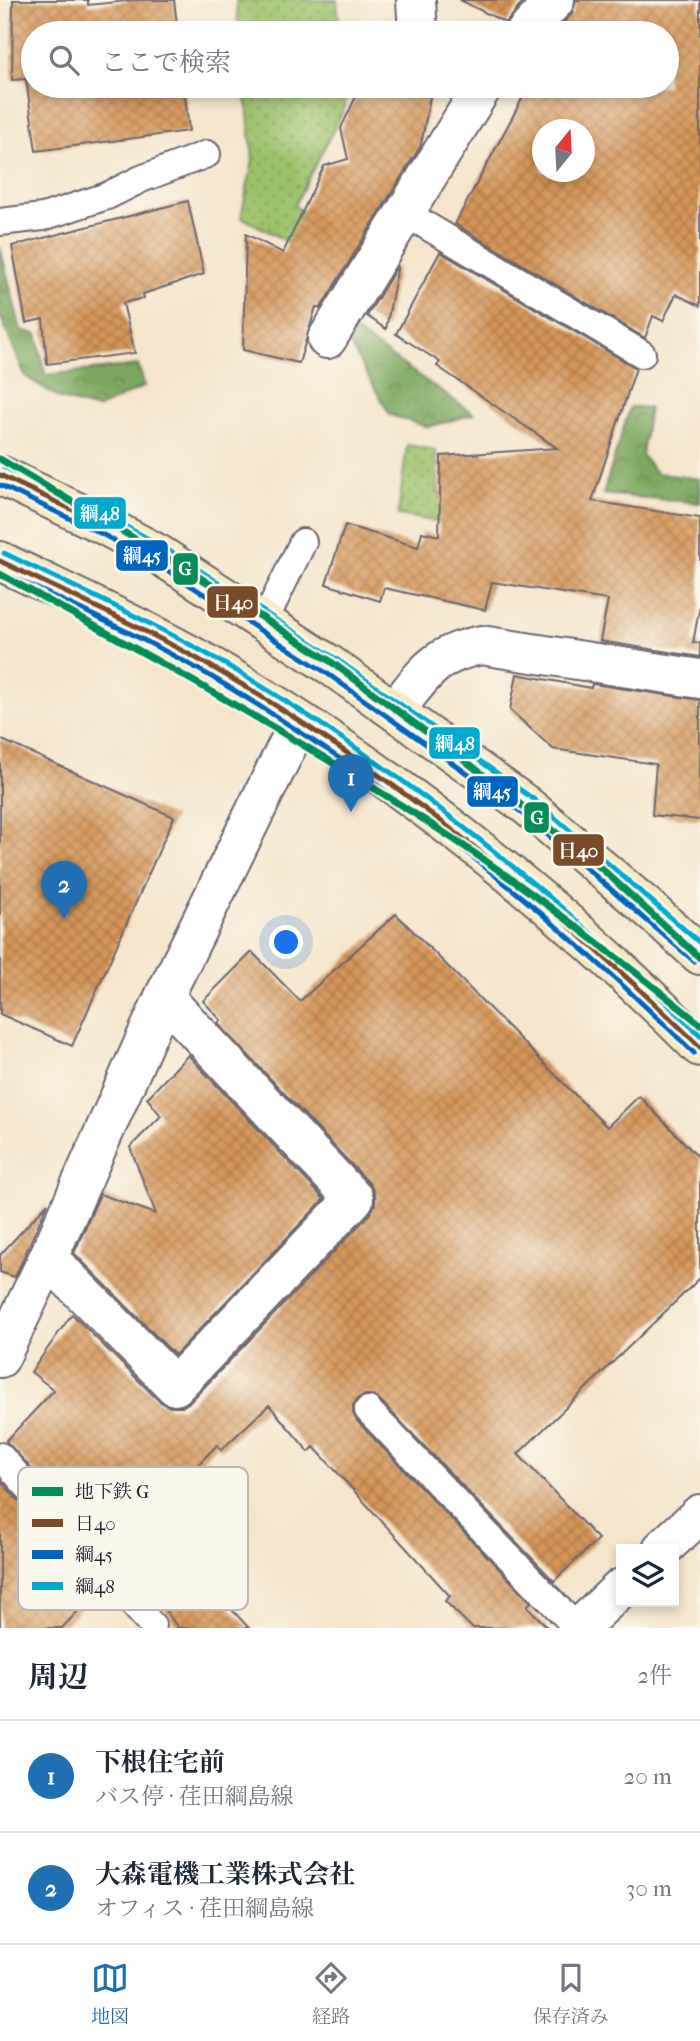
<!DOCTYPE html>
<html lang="ja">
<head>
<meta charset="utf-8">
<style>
  body { margin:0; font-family:"IM FELL French Canon","Noto Serif JP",serif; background:#f2f2f3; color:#1f2937 }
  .controls { position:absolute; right:21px; bottom:21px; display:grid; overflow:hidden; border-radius:0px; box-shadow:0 4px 10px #0003 }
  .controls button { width:63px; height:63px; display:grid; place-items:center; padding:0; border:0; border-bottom:2px solid #e0e1e3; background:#fff; color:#1f2937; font:35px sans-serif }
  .compass { position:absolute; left:532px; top:119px; width:63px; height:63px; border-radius:50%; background:#fff; box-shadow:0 4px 10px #0003; rotate:18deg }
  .you { position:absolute; left:287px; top:943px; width:24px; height:24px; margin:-18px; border:5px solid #fff; border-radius:50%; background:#1a73e8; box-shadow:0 0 0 10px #1a73e833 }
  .badge { display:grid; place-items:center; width:46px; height:46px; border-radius:50%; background:#1f6fb2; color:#fff; font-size:23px; font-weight:700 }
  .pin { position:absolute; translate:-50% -58px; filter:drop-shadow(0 2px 4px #0008) }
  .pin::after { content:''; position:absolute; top:37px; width:24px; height:21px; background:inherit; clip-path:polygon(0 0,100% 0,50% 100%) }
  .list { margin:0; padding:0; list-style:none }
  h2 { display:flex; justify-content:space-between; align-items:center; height:91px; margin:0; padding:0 28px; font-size:30px }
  h2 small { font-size:23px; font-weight:400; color:#747a83 }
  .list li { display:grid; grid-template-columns:46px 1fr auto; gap:21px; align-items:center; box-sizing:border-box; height:112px; padding:0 28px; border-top:2px solid #e0e1e3 }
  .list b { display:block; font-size:26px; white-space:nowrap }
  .list p { margin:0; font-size:23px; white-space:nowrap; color:#747a83 }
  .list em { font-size:23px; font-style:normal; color:#747a83 }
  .icon { flex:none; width:38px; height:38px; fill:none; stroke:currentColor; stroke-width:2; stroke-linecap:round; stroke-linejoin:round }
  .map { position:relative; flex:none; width:700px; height:1628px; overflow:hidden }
  .search { position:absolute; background:#fff; box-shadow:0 4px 10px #0003; left:21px; right:21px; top:21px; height:77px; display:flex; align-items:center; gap:18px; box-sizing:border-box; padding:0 24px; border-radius:38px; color:#747a83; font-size:26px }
  .sheet { height:315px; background:#fff }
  nav { display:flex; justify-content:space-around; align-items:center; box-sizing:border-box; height:98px; border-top:2px solid #e0e1e3; background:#fff; font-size:19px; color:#747a83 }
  nav a { display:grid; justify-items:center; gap:4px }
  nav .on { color:#1f6fb2 }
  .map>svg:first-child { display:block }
  .green { fill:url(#green-dots); stroke:#5f7253; stroke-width:2 }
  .forest { fill:url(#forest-crowns); stroke:#50644d; stroke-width:2 }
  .building { fill:url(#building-cross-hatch); fill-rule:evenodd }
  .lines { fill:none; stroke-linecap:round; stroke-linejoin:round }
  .service-casing { stroke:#6c666e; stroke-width:30 }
  .minor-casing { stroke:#6c666e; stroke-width:42 }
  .secondary-casing { stroke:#6c666e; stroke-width:42 }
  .service { stroke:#fff; stroke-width:26 }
  .minor { stroke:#fff; stroke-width:38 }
  .secondary { stroke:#f7e9c3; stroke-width:38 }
  .bus-1-casing { stroke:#fbf7ec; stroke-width:10 }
  .bus-2-casing { stroke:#fbf7ec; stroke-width:10 }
  .bus-3-casing { stroke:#fbf7ec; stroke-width:10 }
  .bus-1 { stroke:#7a4b2a; stroke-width:5 }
  .bus-2 { stroke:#0065bd; stroke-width:5 }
  .bus-3 { stroke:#00a9ce; stroke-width:5 }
  .metro-1-casing { stroke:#fbf7ec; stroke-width:12 }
  .metro-1 { stroke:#048d58; stroke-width:7 }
  .key { fill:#fbf7ec; stroke:#bab7b7; stroke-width:2 }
  .key-label { font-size:19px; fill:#22223b }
  .line-badge { stroke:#fbf7ec; stroke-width:2.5 }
  .badge-label { font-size:19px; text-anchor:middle; font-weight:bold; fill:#fff }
</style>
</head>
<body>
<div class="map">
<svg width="700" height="1628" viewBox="0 0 700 1628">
  <defs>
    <pattern id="green-dots" width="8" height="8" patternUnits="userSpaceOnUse" patternTransform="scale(1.75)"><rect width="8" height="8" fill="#9cc16b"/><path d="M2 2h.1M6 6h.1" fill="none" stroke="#7f9c59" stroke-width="1.8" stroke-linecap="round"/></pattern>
    <pattern id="forest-crowns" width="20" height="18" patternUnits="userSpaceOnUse" patternTransform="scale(1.75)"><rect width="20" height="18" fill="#7da75f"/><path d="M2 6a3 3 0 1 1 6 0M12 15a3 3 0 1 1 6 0" fill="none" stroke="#668850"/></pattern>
    <pattern id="building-cross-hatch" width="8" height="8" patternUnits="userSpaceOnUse" patternTransform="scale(1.75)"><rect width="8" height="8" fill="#d69659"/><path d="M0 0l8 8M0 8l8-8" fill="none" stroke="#ad7a4b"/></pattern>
  </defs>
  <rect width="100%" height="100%" fill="#fbf7ec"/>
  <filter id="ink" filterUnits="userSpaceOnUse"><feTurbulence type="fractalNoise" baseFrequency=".0143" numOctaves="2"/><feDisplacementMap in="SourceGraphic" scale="14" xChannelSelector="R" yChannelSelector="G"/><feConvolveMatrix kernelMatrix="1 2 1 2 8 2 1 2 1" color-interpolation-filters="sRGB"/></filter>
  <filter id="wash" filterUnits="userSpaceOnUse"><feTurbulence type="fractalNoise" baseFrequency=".00686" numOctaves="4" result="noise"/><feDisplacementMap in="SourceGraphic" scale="28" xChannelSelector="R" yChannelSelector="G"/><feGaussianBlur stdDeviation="1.57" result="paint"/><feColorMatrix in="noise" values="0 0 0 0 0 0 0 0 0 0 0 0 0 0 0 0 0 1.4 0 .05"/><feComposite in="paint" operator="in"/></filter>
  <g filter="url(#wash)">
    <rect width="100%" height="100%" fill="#f5e5cc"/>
    <!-- green -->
    <g class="green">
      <path d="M 236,0 L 337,0 L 340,33 L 239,33 Z"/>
      <path d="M 245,86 L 344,86 L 345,107 L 294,206 L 363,245 L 348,274 L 241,217 L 253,160 Z"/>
      <path d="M 407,445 L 436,450 L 438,493 L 467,493 L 477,453 L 506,458 L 504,533 L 398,515 Z"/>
    </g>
    <!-- forest -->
    <g class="forest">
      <path d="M 0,247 L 21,330 L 37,334 L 45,375 L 138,365 L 145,386 L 97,409 L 61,399 L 25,376 L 0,315 Z"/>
      <path d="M 356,332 L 474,414 L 428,427 L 390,415 L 349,343 Z"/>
      <path d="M 630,407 L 649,408 L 642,455 L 656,473 L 700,479 L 700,503 L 603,494 Z"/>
    </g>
    <g id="blocks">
      <!-- building -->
      <g class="building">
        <path d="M 13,0 L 88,0 L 88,5 L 138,0 L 174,0 L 178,33 L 33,33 L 33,86 L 184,86 L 189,131 L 36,151 L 26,79 L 12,80 Z"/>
        <path d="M 460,0 L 525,0 L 506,23 Z"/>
        <path d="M 576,0 L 700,0 L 700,306 L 676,294 L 663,321 L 653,316 L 645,338 L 455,224 L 529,86 L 667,86 L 667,33 L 554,33 L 572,14 ZM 542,130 L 584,130 L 584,172 L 542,172 Z"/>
        <path d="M 432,86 L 421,145 L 320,309 L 316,307 L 299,363 L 243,350 L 246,234 L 283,253 L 324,166 L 348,159 L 341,128 L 359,90 Z"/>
        <path d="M 188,201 L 204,274 L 143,294 L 144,298 L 123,303 L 135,353 L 47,364 L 43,319 L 26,323 L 12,246 Z"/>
        <path d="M 440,252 L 636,368 L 592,501 L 700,518 L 700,605 L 693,643 L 700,643 L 700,657 L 600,641 L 608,600 L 492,582 L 485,610 L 384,588 L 380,601 L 326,584 L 345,525 L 418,547 L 422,532 L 439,536 L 441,456 L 557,448 L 437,366 L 440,362 L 396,334 Z"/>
        <path d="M 398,265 L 386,329 L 367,316 Z"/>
        <path d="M 517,674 L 591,688 L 592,684 L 700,700 L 700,820 L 652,815 L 656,764 L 553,749 L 510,710 Z"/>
        <path d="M 0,739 L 174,817 L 72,1046 L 0,1014 Z"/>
        <path d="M 396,914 L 607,1127 L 639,1096 L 700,1159 L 700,1278 L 518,1454 L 598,1539 L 554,1581 L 379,1399 L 373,1395 L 365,1395 L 358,1398 L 353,1405 L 353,1413 L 357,1421 L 531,1602 L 527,1606 L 548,1628 L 472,1628 L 445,1601 L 450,1596 L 314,1447 L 309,1452 L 269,1405 L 221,1450 L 217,1445 L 146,1518 L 249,1628 L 178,1628 L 129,1558 L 121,1567 L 6,1441 L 54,1390 L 31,1372 L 72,1314 L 159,1401 L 170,1407 L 182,1407 L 191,1401 L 370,1214 L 375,1205 L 375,1194 L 370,1184 L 218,1023 L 221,1020 L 203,1001 L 252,952 L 300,1001 Z"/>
        <path d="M 188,1055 L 324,1199 L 175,1355 L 74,1253 L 100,1194 L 156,1214 L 130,1147 L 161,1116 L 147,1098 Z"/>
        <path d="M 48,1203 L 15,1277 L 0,1272 L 0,1255 Z"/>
        <path d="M 0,1480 L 99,1589 L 62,1628 L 0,1628 Z"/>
      </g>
    </g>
  </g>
  <g filter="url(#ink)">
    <use href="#blocks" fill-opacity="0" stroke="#6c666e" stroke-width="2"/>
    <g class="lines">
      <!-- service casing -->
      <g class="service-casing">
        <g id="service">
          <path d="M 405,213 L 642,354"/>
          <path d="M 0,222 L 43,217 L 107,196 L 141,179 L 207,154"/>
          <path d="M 264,622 L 303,542"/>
          <path d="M 368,1410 L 577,1628"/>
          <path d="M 0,1456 L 152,1625"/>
        </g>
      </g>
      <!-- minor casing -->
      <g class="minor-casing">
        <g id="minor">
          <path d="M 416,0 L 418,33"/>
          <path d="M 525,33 L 555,0"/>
          <path d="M 327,339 L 483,86"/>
          <path d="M 395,710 C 425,674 432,655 481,645 L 700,679"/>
          <path d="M 48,1258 L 175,1386 L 354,1199 L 164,997"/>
          <path d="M 0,1358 L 48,1258 L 164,997 L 299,722"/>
          <path d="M 662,1549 L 700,1514"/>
          <path d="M 579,1628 L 621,1588"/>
        </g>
      </g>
      <!-- secondary casing -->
      <g class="secondary-casing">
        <g id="secondary">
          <path d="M 0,475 L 102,524 L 158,554 L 330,665 L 526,805 L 648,908 L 700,955"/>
          <path d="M 0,561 C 78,599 157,634 231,678 C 400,778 562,908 700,1047"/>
        </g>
      </g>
      <!-- service -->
      <use href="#service" class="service"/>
      <!-- minor -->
      <use href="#minor" class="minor"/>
      <!-- secondary -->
      <use href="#secondary" class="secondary"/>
      <!-- bus-1 casing -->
      <g class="bus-1-casing">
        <g id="bus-1">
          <path d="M 0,475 L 102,524 L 158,554 L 330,665 L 526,805 L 700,955"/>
          <path d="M 0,561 C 78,599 157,634 231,678 C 403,781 557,907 700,1047"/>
        </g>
      </g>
      <!-- bus-2 casing -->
      <g class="bus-2-casing">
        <g id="bus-2">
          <path d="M 0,485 L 98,532 L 154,562 L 325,672 L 521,812 L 694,961"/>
          <path d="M 0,571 C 76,608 155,642 227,686 C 398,789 552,914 694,1053"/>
        </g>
      </g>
      <!-- bus-3 casing -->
      <g class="bus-3-casing">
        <g id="bus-3">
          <path d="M 4,467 L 106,516 L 162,546 L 335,658 L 532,798 L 700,943"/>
          <path d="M 4,553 C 82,591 161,626 235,670 C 405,771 559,897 700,1035"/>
        </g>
      </g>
      <!-- bus-1 -->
      <use href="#bus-1" class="bus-1"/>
      <!-- bus-2 -->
      <use href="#bus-2" class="bus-2"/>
      <!-- bus-3 -->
      <use href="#bus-3" class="bus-3"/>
      <!-- metro-1 casing -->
      <g class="metro-1-casing">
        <g id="metro-1">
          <path d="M 0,459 L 191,572 L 330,661 L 467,762 L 602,869 L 700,958"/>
          <path d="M 0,574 C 152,657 304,741 449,836 C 536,894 619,958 700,1024"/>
        </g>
      </g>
      <!-- metro-1 -->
      <use href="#metro-1" class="metro-1"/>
    </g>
  </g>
  <!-- legend -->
  <rect x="18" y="1467" width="230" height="143" rx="10" class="key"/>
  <rect x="32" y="1487" width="31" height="9" fill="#048d58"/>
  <rect x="32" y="1519" width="31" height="8" fill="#7a4b2a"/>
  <rect x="32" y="1550" width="31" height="9" fill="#0065bd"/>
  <rect x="32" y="1582" width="31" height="8" fill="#00a9ce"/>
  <g class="key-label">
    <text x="75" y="1498">地下鉄 G</text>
    <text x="75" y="1530">日40</text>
    <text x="75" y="1561">綱45</text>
    <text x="75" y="1593">綱48</text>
  </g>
  <g class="line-badge">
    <rect x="73" y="496" width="54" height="34" rx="7" fill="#00a9ce"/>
    <rect x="115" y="539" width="54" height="33" rx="7" fill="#0065bd"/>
    <rect x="172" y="552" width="27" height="34" rx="7" fill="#048d58"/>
    <rect x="206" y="585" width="53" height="34" rx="7" fill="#7a4b2a"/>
    <rect x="428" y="726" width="53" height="34" rx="7" fill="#00a9ce"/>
    <rect x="466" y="775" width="53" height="33" rx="7" fill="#0065bd"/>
    <rect x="523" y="801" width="27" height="33" rx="7" fill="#048d58"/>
    <rect x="552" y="833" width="53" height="34" rx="7" fill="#7a4b2a"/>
  </g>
  <g class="badge-label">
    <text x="100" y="520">綱48</text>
    <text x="142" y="562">綱45</text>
    <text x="185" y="575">G</text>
    <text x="233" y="609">日40</text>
    <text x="455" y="750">綱48</text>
    <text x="492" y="798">綱45</text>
    <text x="537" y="824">G</text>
    <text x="578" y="857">日40</text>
  </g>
</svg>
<div class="controls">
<button><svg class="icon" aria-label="layers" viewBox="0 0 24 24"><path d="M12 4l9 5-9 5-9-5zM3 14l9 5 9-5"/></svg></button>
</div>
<svg class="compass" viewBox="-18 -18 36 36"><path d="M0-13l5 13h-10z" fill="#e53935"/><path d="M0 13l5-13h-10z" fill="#747a83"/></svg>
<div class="you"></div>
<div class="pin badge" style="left:351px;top:812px">1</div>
<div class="pin badge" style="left:64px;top:919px">2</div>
<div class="search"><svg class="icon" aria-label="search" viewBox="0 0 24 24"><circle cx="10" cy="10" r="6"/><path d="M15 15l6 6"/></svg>ここで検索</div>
</div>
<section class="sheet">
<h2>周辺<small>2件</small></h2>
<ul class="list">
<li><span class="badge">1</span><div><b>下根住宅前</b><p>バス停 · 荏田綱島線</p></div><em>20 m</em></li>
<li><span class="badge">2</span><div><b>大森電機工業株式会社</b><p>オフィス · 荏田綱島線</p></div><em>30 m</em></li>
</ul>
</section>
<nav>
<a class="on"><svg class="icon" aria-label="map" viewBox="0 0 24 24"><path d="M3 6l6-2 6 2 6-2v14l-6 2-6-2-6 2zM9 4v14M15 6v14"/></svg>地図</a>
<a><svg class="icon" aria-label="directions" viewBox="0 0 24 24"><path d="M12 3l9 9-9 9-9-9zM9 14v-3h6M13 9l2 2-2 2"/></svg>経路</a>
<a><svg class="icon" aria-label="saved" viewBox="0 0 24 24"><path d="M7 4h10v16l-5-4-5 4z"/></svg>保存済み</a>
</nav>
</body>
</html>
